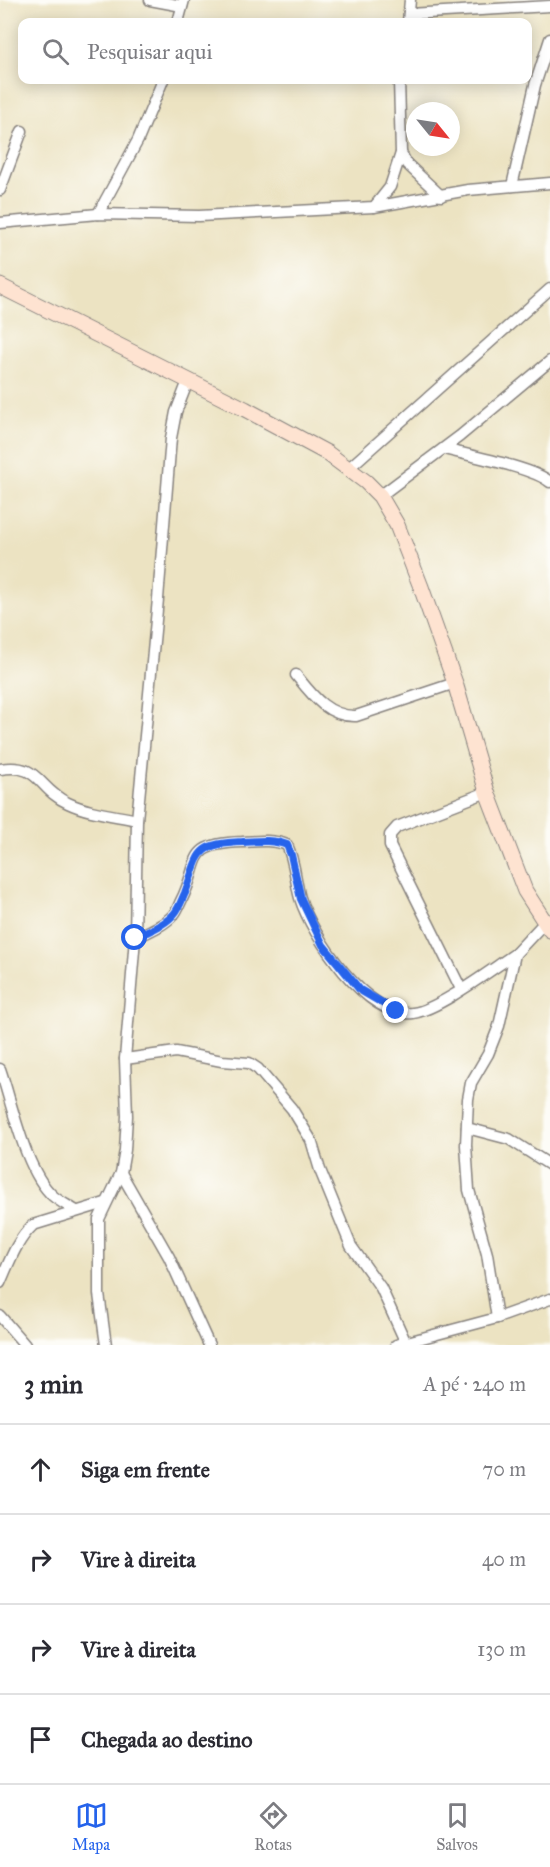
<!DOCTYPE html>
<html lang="pt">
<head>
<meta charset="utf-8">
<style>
  body { margin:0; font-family:"IM FELL Great Primer",serif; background:#f2f2f3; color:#2b2b33 }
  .compass { position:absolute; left:406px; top:102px; width:54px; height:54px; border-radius:50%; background:#fff; box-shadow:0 3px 15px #0003; rotate:120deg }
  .stop { position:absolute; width:18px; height:18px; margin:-14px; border:4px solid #2563eb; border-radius:50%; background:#fff }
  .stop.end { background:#2563eb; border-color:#fff; box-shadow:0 2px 6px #0008 }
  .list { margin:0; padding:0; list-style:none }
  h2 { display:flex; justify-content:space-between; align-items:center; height:78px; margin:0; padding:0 24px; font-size:26px }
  h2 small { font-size:20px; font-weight:400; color:#7c7c81 }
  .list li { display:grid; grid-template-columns:39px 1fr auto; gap:18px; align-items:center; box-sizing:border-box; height:90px; padding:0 24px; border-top:2px solid #e1e1e2 }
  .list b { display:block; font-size:22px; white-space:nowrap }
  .list em { font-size:20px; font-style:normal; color:#7c7c81 }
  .icon { flex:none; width:33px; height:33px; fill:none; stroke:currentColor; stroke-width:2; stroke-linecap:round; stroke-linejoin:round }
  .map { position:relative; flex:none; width:550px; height:1345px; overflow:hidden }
  .search { position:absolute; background:#fff; box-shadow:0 3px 15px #0003; left:18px; right:18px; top:18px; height:66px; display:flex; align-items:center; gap:15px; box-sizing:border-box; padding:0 21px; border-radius:12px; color:#7c7c81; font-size:22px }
  .sheet { height:438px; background:#fff }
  nav { display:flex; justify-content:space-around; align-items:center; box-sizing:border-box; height:84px; border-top:2px solid #e1e1e2; background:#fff; font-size:16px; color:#7c7c81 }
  nav a { display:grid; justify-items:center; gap:3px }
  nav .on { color:#2563eb }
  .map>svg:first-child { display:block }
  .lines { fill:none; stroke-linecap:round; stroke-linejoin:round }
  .street-casing { stroke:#87827e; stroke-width:13 }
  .secondary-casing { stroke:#87827e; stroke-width:17 }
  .street { stroke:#fff; stroke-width:10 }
  .secondary { stroke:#fee3d1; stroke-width:15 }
  .route { stroke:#2563eb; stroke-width:8 }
</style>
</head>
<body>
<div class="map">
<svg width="550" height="1345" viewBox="0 0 550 1345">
  <rect width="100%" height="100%" fill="#fdfcf7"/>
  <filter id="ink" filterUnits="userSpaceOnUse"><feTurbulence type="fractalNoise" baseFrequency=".0167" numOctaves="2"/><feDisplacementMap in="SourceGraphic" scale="12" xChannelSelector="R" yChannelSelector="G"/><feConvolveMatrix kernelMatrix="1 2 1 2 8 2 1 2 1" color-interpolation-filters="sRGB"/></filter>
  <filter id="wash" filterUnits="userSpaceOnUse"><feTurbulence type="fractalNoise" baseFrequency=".008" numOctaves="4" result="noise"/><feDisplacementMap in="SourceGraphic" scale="24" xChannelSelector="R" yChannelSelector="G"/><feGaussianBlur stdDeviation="1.35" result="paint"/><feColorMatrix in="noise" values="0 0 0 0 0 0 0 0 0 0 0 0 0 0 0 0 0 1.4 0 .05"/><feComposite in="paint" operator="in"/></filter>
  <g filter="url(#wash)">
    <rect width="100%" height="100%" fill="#ece3c2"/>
  </g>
  <g filter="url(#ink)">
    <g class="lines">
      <!-- street casing -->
      <g class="street-casing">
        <g id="street">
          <path d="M 150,0 L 182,6"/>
          <path d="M 409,14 L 550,6"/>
          <path d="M 178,22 L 184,0"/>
          <path d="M 408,22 L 410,0"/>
          <path d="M 401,153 L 407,164 L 441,196"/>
          <path d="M 512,186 L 535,85 L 550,39"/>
          <path d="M 0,190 L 22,131"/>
          <path d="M 374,207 L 390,187 L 401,153 L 399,80"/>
          <path d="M 98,214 L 138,140 L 163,80"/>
          <path d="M 0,223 L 98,214 L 199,216 L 374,207 L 468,190 L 550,183"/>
          <path d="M 444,449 C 467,455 534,468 550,482"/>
          <path d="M 349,468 L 550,289"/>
          <path d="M 380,496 L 460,436 L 550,361"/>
          <path d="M 296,675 C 312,695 328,717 356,716 L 455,683"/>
          <path d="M 0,769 C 40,762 37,789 68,803 C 89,813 114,815 137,820"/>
          <path d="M 135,938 C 148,932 165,925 174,914 C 177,911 179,905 181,901 C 202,860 184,844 242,842 C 257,841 273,839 287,845 C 295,862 295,880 300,898 C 312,936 367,1019 413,1013 C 438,1010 492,969 515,954"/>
          <path d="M 461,989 L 390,846 L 390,835 L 397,827 L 487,792"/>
          <path d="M 125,1059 L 176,1052 L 222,1061 L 249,1063 L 258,1069 L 292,1109 L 311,1140 L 320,1170 L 351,1246 L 381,1288 L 405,1341"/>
          <path d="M 0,1069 C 12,1103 25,1171 53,1196 C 60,1202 69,1206 76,1211"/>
          <path d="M 467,1128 L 509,1139 L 550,1165"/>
          <path d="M 121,1173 L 169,1257 L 209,1345"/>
          <path d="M 0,1283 C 9,1263 16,1241 33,1225 L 105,1203"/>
          <path d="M 0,1316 L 25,1345"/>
          <path d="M 497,1318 L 487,1254 L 469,1190 L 466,1145 L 468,1099 L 471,1083 L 488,1054 L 499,1026 L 515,954 L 544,923 L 550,920"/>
          <path d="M 106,1345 L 99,1294 L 99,1219 L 121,1173 L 125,1150 L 127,1116 L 125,1059 L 135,938 L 137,820 L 158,599 L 171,438 L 176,412 L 188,381"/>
          <path d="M 396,1345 L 497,1318 L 550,1299"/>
        </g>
      </g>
      <!-- secondary casing -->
      <g class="secondary-casing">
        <path id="secondary" d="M 0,286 L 245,409 L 327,453 L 366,482 L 380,496 L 397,525 L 421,587 L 455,683 L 487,792 L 525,891 L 550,930"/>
      </g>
      <!-- street -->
      <use href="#street" class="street"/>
      <!-- secondary -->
      <use href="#secondary" class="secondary"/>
    </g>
  </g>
  <g class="lines" filter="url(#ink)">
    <!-- route -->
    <path class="route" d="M 135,938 C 148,931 165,925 174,914 C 179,909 182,899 185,893 C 200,853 194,844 242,842 C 257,841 273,839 287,845 L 291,855 L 301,899 L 323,945 L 360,990 L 396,1011"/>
  </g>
</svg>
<svg class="compass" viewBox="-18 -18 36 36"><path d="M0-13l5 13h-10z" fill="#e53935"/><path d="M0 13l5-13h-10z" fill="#7c7c81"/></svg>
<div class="stop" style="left:135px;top:938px"></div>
<div class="stop end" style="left:396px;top:1011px"></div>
<div class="search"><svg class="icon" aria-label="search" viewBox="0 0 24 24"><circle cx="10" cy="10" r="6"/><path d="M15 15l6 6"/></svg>Pesquisar aqui</div>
</div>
<section class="sheet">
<h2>3 min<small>A pé · 240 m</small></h2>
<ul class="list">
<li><svg class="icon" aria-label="ahead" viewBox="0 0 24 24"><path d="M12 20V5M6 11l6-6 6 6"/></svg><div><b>Siga em frente</b></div><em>70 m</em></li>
<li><svg class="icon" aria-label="right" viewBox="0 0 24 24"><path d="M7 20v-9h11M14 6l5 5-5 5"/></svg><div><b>Vire à direita</b></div><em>40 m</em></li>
<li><svg class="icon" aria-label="right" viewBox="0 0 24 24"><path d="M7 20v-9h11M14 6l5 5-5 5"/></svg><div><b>Vire à direita</b></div><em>130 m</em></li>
<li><svg class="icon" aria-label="arrive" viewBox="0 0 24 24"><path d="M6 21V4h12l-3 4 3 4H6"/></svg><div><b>Chegada ao destino</b></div></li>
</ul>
</section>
<nav>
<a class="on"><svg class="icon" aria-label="map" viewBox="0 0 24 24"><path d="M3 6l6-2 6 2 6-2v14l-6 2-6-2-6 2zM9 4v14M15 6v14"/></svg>Mapa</a>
<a><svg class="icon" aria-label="directions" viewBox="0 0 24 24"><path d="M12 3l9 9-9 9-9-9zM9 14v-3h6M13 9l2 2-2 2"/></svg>Rotas</a>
<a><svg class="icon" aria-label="saved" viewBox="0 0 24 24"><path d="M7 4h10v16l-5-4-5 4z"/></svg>Salvos</a>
</nav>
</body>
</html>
